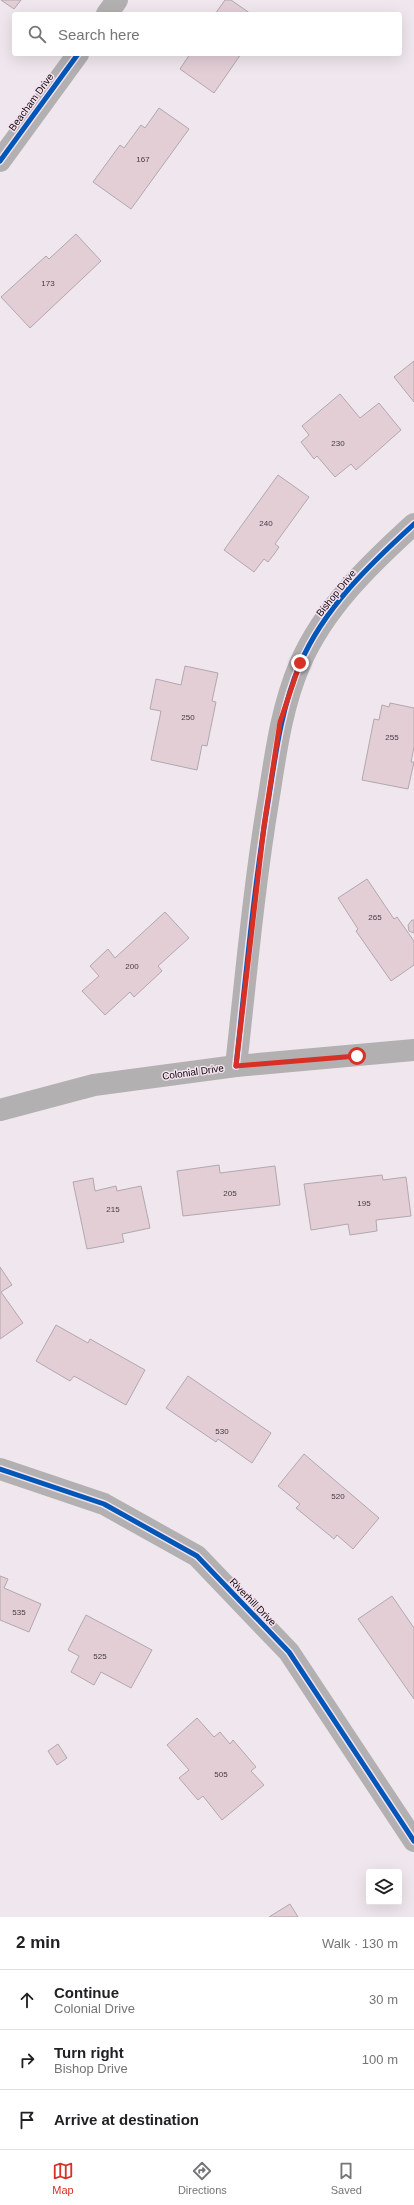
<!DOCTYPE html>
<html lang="en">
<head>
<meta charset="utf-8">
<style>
  body { margin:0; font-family:Helvetica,sans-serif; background:#f2f2f2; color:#202124 }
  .controls { position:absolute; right:12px; bottom:12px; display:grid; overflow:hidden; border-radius:4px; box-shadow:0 4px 16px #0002 }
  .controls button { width:36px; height:36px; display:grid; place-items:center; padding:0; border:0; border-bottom:1px solid #e0e0e0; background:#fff; color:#202124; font:20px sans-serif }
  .stop { position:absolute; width:12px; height:12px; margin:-9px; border:3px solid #d93025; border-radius:50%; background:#fff }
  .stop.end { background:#d93025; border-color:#fff; box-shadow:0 1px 4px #0008 }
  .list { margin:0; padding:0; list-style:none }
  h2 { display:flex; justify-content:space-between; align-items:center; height:52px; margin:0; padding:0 16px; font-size:17px }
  h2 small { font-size:13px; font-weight:400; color:#757577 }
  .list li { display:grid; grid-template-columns:26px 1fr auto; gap:12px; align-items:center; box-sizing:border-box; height:60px; padding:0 16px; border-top:1px solid #e0e0e0 }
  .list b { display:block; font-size:15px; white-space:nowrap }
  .list p { margin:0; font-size:13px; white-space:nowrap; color:#757577 }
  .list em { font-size:13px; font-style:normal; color:#757577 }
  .icon { flex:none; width:22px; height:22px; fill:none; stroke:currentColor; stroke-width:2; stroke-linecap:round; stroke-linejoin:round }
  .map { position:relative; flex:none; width:414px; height:1917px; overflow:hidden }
  .search { position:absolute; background:#fff; box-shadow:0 4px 16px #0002; left:12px; right:12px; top:12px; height:44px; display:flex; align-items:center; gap:10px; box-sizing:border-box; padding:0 14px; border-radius:4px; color:#757577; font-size:15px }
  .sheet { height:232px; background:#fff }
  nav { display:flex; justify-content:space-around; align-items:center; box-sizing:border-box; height:56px; border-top:1px solid #e0e0e0; background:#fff; font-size:11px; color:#757577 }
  nav a { display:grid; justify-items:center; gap:2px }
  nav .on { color:#d93025 }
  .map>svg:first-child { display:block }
  .building { fill:#e3ced6; stroke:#b1a8ad }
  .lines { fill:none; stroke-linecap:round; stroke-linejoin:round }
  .street { stroke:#b3b0b2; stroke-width:22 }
  .cycleway-casing { stroke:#f4e2ee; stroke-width:8 }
  .cycleway { stroke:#0057b8; stroke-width:5 }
  .route { stroke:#d93025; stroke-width:5 }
  .labels { text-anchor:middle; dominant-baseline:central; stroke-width:3; stroke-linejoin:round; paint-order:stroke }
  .number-label { font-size:8px; fill:#443a40 }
  .street-label { font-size:10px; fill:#0f090e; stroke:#f4e2ee }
</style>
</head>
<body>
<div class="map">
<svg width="414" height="1917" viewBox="0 0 414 1917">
  <rect width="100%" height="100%" fill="#f0e6ed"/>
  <!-- building -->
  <g class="building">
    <path d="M 1,0 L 21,0 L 14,9 Z"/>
    <path d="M 225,0 L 231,0 L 251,14 L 215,14 Z"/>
    <path d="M 190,54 L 241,54 L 214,93 L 180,69 Z"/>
    <path d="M 159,108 L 189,129 L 131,209 L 93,182 L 120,145 L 124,148 L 141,125 L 145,128 Z"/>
    <path d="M 76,234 L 101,261 L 30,328 L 1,297 L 46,256 L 49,259 Z"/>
    <path d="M 414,361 L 414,402 L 394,377 Z"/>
    <path d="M 340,394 L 360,418 L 379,403 L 401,430 L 356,470 L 351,464 L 335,477 L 317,456 L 314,459 L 301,442 L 309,435 L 302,426 Z"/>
    <path d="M 278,475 L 309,497 L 275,544 L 279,547 L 275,553 L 268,562 L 264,559 L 254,572 L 224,550 Z"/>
    <path d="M 185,666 L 218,673 L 212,701 L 216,702 L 207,746 L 202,745 L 197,770 L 151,760 L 161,711 L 150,709 L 156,679 L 181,685 Z"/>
    <path d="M 390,703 L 414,708 L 414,747 L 411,762 L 414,762 L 408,789 L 362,780 L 374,719 L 379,720 L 382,705 L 389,707 Z"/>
    <path d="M 367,879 L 394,919 L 397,917 L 414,941 L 414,965 L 391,981 L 356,931 L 358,929 L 338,898 Z"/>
    <path d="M 165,912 L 189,938 L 158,966 L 162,971 L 134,997 L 130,992 L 105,1015 L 82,991 L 99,976 L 90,966 L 108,949 L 115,958 Z"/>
    <path d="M 412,920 L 414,920 L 414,933 L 409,931 L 408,925 Z"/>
    <path d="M 219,1165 L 220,1173 L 275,1166 L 280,1205 L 183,1216 L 177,1171 Z"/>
    <path d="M 382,1175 L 383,1180 L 406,1177 L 411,1216 L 376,1220 L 377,1231 L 350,1235 L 348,1224 L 311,1230 L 304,1184 Z"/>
    <path d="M 93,1178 L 95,1191 L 116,1186 L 117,1191 L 141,1186 L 150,1228 L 122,1234 L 124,1242 L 87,1249 L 73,1182 Z"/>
    <path d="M 0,1267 L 12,1285 L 1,1292 L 23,1323 L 0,1339 Z"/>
    <path d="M 56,1325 L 88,1343 L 90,1339 L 145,1370 L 126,1405 L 74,1376 L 70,1381 L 36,1361 Z"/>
    <path d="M 188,1376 L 271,1433 L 252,1463 L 218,1439 L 216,1442 L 166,1408 Z"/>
    <path d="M 304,1454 L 379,1518 L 353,1549 L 337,1535 L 334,1539 L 296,1508 L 300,1504 L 278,1486 Z"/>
    <path d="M 0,1576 L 8,1579 L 4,1588 L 41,1604 L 29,1632 L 0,1620 Z"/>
    <path d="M 392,1596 L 414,1628 L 414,1699 L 358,1619 Z"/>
    <path d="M 86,1615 L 152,1650 L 131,1688 L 101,1672 L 94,1685 L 71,1672 L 79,1656 L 68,1650 Z"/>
    <path d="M 197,1718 L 214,1737 L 220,1732 L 230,1744 L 233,1740 L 256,1767 L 251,1771 L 264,1785 L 222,1820 L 203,1796 L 198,1800 L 179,1778 L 189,1770 L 167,1745 Z"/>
    <path d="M 58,1744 L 67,1758 L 57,1765 L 48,1751 Z"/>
    <path d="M 290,1904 L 298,1917 L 269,1917 Z"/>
  </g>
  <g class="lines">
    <!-- street -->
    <g class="street">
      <path d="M 107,14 L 117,0"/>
      <path d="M 0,161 L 78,54"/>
      <path d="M 236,1066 C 246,976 254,885 269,796 C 276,751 282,706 300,664 C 324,608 370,564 414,524"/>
      <path d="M 0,1110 L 94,1085 L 236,1066 L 414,1050"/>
      <path d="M 0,1469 L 104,1504 L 197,1556 L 289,1652 L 414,1841"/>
    </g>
    <!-- cycleway casing -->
    <g class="cycleway-casing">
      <g id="cycleway">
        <path d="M 0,161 L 78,54"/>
        <path d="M 236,1066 C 246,976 254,885 269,796 C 276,751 282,706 300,664 C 324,608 370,564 414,524"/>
        <path d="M 0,1469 L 104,1504 L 197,1556 L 289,1652 L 414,1841"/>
      </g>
    </g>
    <!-- cycleway -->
    <use href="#cycleway" class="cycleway"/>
  </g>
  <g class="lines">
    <!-- route -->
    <path class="route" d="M 300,663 L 280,722 L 264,826 L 236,1066 L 357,1056"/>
  </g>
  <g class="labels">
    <!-- number labels -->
    <g class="number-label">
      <text x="143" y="159">167</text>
      <text x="48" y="283">173</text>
      <text x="338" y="443">230</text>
      <text x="266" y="523">240</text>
      <text x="188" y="717">250</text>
      <text x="392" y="737">255</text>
      <text x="375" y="917">265</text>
      <text x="132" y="966">200</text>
      <text x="230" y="1193">205</text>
      <text x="364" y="1203">195</text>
      <text x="113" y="1209">215</text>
      <text x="222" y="1431">530</text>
      <text x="338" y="1496">520</text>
      <text x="19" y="1612">535</text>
      <text x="100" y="1656">525</text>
      <text x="221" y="1774">505</text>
    </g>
    <!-- street labels -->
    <g class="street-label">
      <text transform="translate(31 102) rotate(-54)">Beacham Drive</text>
      <text transform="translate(336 593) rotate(-51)">Bishop Drive</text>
      <text transform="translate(193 1072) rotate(-8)">Colonial Drive</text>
      <text transform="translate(253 1602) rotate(46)">Riverhill Drive</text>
    </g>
  </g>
</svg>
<div class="controls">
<button><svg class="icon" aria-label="layers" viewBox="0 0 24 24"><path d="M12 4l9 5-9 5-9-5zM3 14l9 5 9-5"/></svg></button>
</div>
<div class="stop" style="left:357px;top:1056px"></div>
<div class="stop end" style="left:300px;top:663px"></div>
<div class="search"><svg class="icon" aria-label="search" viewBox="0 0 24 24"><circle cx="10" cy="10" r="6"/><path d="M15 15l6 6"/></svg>Search here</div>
</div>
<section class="sheet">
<h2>2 min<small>Walk · 130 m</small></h2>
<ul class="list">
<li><svg class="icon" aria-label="ahead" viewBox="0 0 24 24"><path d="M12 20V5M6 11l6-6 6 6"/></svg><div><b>Continue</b><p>Colonial Drive</p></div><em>30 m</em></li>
<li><svg class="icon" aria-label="right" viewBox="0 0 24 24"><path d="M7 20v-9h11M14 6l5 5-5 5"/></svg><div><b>Turn right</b><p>Bishop Drive</p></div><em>100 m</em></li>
<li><svg class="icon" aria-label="arrive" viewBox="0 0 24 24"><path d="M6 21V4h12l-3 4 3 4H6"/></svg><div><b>Arrive at destination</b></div></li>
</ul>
</section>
<nav>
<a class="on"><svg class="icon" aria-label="map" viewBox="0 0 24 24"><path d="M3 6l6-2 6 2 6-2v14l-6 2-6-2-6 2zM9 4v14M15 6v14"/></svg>Map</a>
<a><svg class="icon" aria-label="directions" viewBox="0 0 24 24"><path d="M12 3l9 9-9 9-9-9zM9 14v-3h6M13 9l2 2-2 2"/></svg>Directions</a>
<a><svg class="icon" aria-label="saved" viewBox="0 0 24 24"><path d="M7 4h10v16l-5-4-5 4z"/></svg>Saved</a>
</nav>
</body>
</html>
